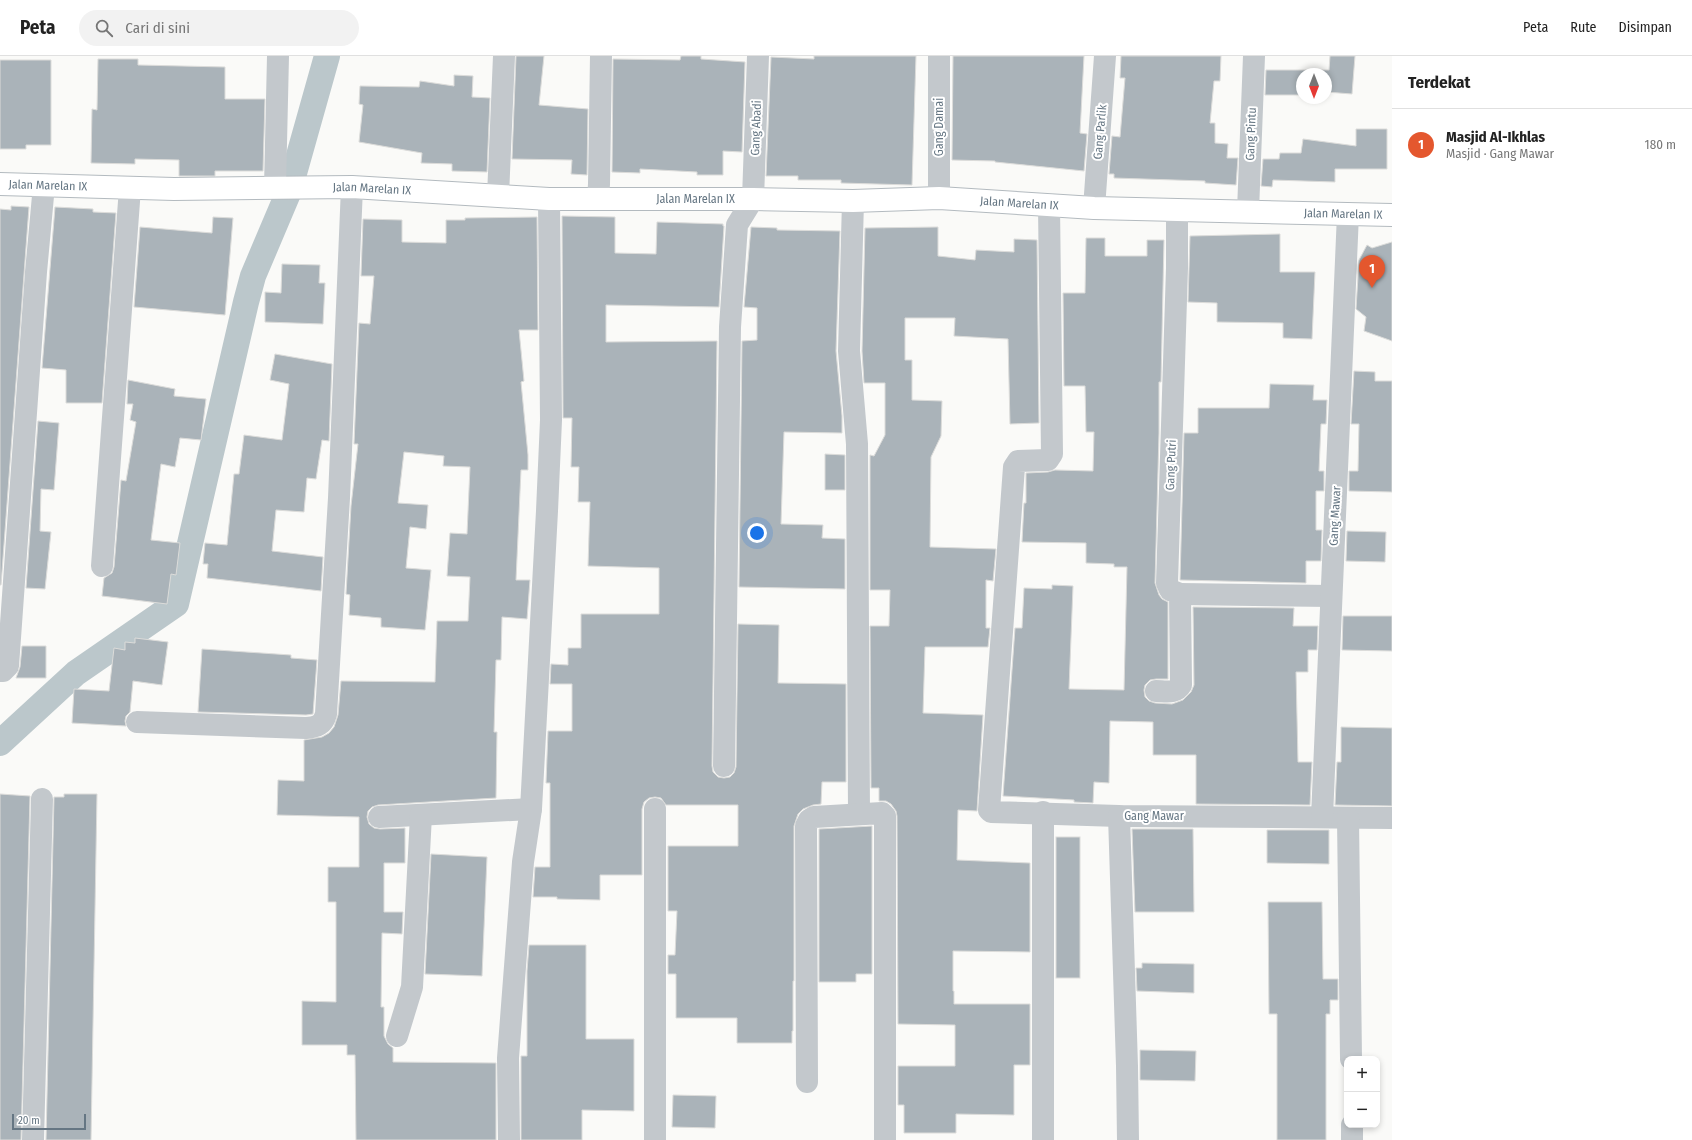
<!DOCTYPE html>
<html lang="id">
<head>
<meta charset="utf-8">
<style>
  body { margin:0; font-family:"Fira Sans Condensed",sans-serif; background:#f2f2f2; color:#222 }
  .controls { position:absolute; right:12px; bottom:12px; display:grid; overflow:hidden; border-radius:8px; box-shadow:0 2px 6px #0003 }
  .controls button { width:36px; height:36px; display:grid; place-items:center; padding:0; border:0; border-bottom:1px solid #e0e0e0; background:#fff; color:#222; font:20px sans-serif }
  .compass { position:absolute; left:1296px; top:12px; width:36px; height:36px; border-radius:50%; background:#fff; box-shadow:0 2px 6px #0003; rotate:180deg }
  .scale { position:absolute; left:12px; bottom:10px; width:74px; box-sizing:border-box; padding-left:4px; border:2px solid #657683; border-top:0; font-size:11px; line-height:14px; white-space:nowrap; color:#657683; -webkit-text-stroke:3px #fff; paint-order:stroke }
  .you { position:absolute; left:757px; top:477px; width:14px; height:14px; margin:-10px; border:3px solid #fff; border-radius:50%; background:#1a73e8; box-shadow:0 0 0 6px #1a73e833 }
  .badge { display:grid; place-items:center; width:26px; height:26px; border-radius:50%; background:#e4572e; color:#fff; font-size:13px; font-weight:700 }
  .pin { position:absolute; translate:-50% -33px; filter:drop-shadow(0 1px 2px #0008) }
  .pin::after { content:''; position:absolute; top:21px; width:14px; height:12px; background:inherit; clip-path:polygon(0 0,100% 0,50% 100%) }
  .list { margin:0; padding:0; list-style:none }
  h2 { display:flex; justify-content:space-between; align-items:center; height:52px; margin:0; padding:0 16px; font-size:17px }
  h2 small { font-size:13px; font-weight:400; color:#767676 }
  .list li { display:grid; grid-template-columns:26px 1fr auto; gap:12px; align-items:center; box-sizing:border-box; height:72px; padding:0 16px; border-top:1px solid #e0e0e0 }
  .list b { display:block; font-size:15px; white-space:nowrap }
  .list p { margin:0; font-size:13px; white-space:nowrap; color:#767676 }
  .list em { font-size:13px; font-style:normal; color:#767676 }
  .icon { flex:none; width:22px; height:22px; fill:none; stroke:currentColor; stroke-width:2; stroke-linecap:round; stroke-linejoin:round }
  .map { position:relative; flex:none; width:1392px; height:1084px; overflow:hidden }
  header { display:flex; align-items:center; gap:24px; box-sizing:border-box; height:56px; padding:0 20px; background:#fff; border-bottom:1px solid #e0e0e0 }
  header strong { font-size:19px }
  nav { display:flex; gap:22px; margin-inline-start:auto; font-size:14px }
  .search { width:280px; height:36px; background:#f2f2f2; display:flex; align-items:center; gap:10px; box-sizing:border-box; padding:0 14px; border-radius:22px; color:#767676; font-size:15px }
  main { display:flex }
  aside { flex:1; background:#fff }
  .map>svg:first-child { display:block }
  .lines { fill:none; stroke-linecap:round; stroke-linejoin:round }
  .canal { stroke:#bbc7cb; stroke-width:26 }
  .building { fill:#aab3b9; stroke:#dcdcda }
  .secondary-casing { stroke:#b3babf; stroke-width:24 }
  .street { stroke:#c3c8cc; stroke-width:22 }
  .secondary { stroke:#fff; stroke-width:22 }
  .labels { text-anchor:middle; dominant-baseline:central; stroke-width:4; stroke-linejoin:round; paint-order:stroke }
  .street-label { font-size:12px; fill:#657683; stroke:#fff }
</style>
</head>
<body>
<header>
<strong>Peta</strong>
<div class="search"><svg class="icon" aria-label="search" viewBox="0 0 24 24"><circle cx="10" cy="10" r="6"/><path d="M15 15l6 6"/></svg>Cari di sini</div>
<nav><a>Peta</a><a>Rute</a><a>Disimpan</a></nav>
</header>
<main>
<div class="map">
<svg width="1392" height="1084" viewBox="0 0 1392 1084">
  <rect width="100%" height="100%" fill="#fafaf8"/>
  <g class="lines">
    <!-- canal -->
    <path class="canal" d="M 0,687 L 76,617 L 176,548 L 246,246 L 253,220 L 289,135 L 327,0"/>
  </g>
  <!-- building -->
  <g class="building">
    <path d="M 516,0 L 544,0 L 539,49 L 588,53 L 587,119 L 571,118 L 572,104 L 512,103 Z"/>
    <path d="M 681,0 L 701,0 L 701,3 L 745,6 L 742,96 L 723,95 L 723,119 L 697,119 L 697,116 L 640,113 L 640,117 L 612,116 L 613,3 L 680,4 Z"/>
    <path d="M 814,0 L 916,0 L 912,129 L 841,127 L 841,124 L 798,124 L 798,120 L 766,120 L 771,1 L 814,3 Z"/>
    <path d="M 953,0 L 1084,0 L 1080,77 L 1087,78 L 1084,115 L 995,106 L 995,105 L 952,104 Z"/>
    <path d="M 1121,0 L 1221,0 L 1220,25 L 1214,25 L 1210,67 L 1215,67 L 1215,87 L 1228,88 L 1227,102 L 1238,102 L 1236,129 L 1205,127 L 1205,125 L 1114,122 L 1114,118 L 1109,118 L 1112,80 L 1120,81 L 1125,22 L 1120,22 Z"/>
    <path d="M 1330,0 L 1355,0 L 1352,38 L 1326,36 L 1326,18 L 1302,18 L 1302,39 L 1265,39 L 1266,14 L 1329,14 Z"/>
    <path d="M 98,3 L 138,3 L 138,9 L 225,11 L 225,43 L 265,43 L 263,115 L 215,115 L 215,120 L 179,120 L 179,104 L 135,103 L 135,108 L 91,107 L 92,53 L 97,54 Z"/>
    <path d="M 0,4 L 51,4 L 51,89 L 26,89 L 26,93 L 0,93 Z"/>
    <path d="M 454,19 L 473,20 L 472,41 L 490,42 L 487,116 L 452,115 L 452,108 L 421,107 L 422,97 L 359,86 L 363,49 L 359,48 L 360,30 L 419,31 L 420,25 L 454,30 Z"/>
    <path d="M 1356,73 L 1387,73 L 1387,113 L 1335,113 L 1335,126 L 1273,124 L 1272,131 L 1261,130 L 1263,103 L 1279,103 L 1280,97 L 1301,97 L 1303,83 L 1356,90 Z"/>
    <path d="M 11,150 L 29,151 L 1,529 L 0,529 L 0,153 L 11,154 Z"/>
    <path d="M 55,151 L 93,153 L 93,156 L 116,157 L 102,347 L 66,347 L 66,314 L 42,312 Z"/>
    <path d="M 562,160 L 615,161 L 615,197 L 656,198 L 657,166 L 723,168 L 723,170 L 724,170 L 719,251 L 606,249 L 606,286 L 717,285 L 712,710 L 713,716 L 718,721 L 724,722 L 730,721 L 734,717 L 736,711 L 738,568 L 779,569 L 778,627 L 846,628 L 846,726 L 822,726 L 821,748 L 813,749 L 803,753 L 798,758 L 794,770 L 794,925 L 793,925 L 793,975 L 792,975 L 792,987 L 737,987 L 737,962 L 676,962 L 676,918 L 668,918 L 668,899 L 675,899 L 677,855 L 668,855 L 668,790 L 738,790 L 738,749 L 666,749 L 661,742 L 655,741 L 649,742 L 644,746 L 642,753 L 642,819 L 600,819 L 600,844 L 557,843 L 557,841 L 533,841 L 535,811 L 550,811 L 550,727 L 546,727 L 548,675 L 572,675 L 572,628 L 550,628 L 551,608 L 568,609 L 568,592 L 581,592 L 581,558 L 659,558 L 659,512 L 588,510 L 590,446 L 578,446 L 579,411 L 571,411 L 572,362 L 563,362 Z"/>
    <path d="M 213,161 L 233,162 L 225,259 L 134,251 L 140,171 L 212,177 Z"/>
    <path d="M 537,161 L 538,274 L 519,274 L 524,325 L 521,326 L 528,399 L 528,414 L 521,414 L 516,524 L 530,524 L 527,563 L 502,561 L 501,604 L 496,604 L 494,676 L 497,676 L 496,742 L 378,749 L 372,751 L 368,755 L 367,761 L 369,768 L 374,772 L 380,773 L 405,772 L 405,807 L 384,807 L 384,856 L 403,856 L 402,878 L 382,877 L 381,951 L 384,951 L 384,980 L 388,988 L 393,992 L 393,1006 L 496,1007 L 496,1084 L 356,1084 L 355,999 L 347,999 L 347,989 L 302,989 L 302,945 L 336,946 L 336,846 L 328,846 L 328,811 L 359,811 L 359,761 L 277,759 L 278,724 L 304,725 L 304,684 L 322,681 L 329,677 L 334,671 L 338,659 L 341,625 L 435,626 L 437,565 L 468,565 L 470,521 L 447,520 L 450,477 L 467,478 L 470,411 L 443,410 L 444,400 L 404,396 L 398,447 L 428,449 L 426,473 L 410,471 L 406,512 L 431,514 L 425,574 L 381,571 L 381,562 L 349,559 L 350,539 L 346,538 L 351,450 L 358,388 L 354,388 L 359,267 L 370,268 L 374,220 L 361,220 L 363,163 L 402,164 L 402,186 L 446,187 L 446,164 L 465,164 L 465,162 Z"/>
    <path d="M 751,171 L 777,172 L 777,174 L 840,175 L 836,295 L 842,360 L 842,377 L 784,376 L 781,468 L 823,469 L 822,482 L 845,483 L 845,533 L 739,531 L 742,285 L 757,284 L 757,252 L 744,251 Z"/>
    <path d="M 938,171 L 938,200 L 975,204 L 976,194 L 1014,196 L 1014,183 L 1037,184 L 1039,367 L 1010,368 L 1008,283 L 954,280 L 955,262 L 905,262 L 905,304 L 912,304 L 912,344 L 942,345 L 941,380 L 931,401 L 930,491 L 996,493 L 993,525 L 986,524 L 986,572 L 990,572 L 988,591 L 925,591 L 923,657 L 983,659 L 977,755 L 958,754 L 957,804 L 1030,807 L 1030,896 L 953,895 L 953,935 L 954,935 L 954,948 L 1030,948 L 1030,1009 L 1014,1009 L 1014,1059 L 956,1058 L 956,1077 L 904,1077 L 904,1049 L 898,1049 L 898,1010 L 955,1010 L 955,969 L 898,968 L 897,760 L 896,755 L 891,748 L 886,745 L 879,745 L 879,732 L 871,732 L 870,570 L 889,570 L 890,534 L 870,534 L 870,399 L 874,400 L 885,379 L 885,327 L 864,327 L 862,295 L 865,172 Z"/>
    <path d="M 1280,178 L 1280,216 L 1315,216 L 1312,283 L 1283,282 L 1283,267 L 1217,266 L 1217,247 L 1188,246 L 1190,180 Z"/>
    <path d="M 1086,182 L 1105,182 L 1105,200 L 1147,200 L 1147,184 L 1164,184 L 1161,326 L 1159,326 L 1159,377 L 1155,527 L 1159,539 L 1162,543 L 1168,546 L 1168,623 L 1156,623 L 1150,624 L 1145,629 L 1144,634 L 1145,641 L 1149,645 L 1155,647 L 1172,648 L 1183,644 L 1191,636 L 1194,629 L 1193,551 L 1294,552 L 1293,570 L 1318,570 L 1317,594 L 1308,594 L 1308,616 L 1296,616 L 1298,706 L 1312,706 L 1310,749 L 1196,748 L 1196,699 L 1153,699 L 1153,666 L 1110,665 L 1109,727 L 1094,726 L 1093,747 L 1074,746 L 1074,744 L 1003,740 L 1015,572 L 1022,572 L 1024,532 L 1052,533 L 1052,529 L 1073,530 L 1069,633 L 1124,634 L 1127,511 L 1114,511 L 1114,508 L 1086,507 L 1086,487 L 1022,486 L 1024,447 L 1026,447 L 1026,417 L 1048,416 L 1055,414 L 1093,415 L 1094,376 L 1086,376 L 1085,330 L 1064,330 L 1063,237 L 1085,237 Z"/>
    <path d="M 1392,186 L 1392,285 L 1364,275 L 1366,261 L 1356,253 L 1359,204 L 1367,189 L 1372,192 Z"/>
    <path d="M 282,208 L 320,209 L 319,227 L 325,227 L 323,268 L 265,266 L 265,236 L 281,237 Z"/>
    <path d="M 275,298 L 332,308 L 329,385 L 322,384 L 316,423 L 307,422 L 304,456 L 276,454 L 272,495 L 323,501 L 321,535 L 207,522 L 208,508 L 203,508 L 205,487 L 227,489 L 234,418 L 239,418 L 244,379 L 282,384 L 289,328 L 270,324 Z"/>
    <path d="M 1354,315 L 1375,316 L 1375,325 L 1392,325 L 1392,436 L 1349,435 L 1349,415 L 1358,415 L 1359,368 L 1351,368 Z"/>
    <path d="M 128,324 L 175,333 L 174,340 L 206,343 L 201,384 L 180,382 L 175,411 L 161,408 L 151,484 L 180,487 L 176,519 L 171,518 L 167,548 L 102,540 L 104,522 L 112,517 L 114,511 L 121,424 L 126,425 L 136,366 L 130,364 L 133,348 L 127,348 Z"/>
    <path d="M 1270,328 L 1314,329 L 1313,344 L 1327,344 L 1326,368 L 1321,368 L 1319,415 L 1324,415 L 1324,435 L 1316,435 L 1316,474 L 1322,474 L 1321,505 L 1306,505 L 1306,527 L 1180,524 L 1184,377 L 1198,377 L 1198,352 L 1269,352 Z"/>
    <path d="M 38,365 L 59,367 L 54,434 L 41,433 L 40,475 L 51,476 L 45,533 L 26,532 Z"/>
    <path d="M 825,398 L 845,399 L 845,434 L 825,434 Z"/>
    <path d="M 1347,475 L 1386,476 L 1385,506 L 1346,505 Z"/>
    <path d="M 1343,560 L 1392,560 L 1392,595 L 1342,594 Z"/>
    <path d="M 135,582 L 168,586 L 162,629 L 133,625 L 130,656 L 126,660 L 125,665 L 126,670 L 72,667 L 74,633 L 109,635 L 114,592 L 125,594 L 125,586 L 135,587 Z"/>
    <path d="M 22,590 L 46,590 L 46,622 L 16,622 L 20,611 Z"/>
    <path d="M 202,593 L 291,599 L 291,602 L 317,604 L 313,658 L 306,659 L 198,656 Z"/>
    <path d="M 1341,671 L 1392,672 L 1392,750 L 1335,749 L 1337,706 L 1341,706 Z"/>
    <path d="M 0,738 L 30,740 L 21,1084 L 0,1084 Z"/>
    <path d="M 64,738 L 97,738 L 91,1084 L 46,1084 L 54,741 L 64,741 Z"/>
    <path d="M 872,770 L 872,918 L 856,918 L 856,926 L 819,926 L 819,773 Z"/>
    <path d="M 1132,773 L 1193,773 L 1194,856 L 1135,856 Z"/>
    <path d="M 1267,774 L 1329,774 L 1329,808 L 1267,807 Z"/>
    <rect x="1056" y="781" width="24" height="141"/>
    <path d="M 431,798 L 487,801 L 482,920 L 425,918 Z"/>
    <path d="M 1268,846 L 1322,846 L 1323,923 L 1338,923 L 1338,944 L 1330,944 L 1330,958 L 1326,958 L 1326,1084 L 1277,1084 L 1277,958 L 1269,958 Z"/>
    <path d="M 529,889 L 586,889 L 586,983 L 634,983 L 634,1055 L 582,1054 L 582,1084 L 521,1084 L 521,1000 L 527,1000 L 527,915 Z"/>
    <path d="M 1142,907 L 1194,908 L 1194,937 L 1137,935 L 1136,912 L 1142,912 Z"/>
    <path d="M 1140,994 L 1196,995 L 1195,1025 L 1140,1024 Z"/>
    <path d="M 673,1039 L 716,1040 L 715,1072 L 672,1071 Z"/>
  </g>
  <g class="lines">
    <!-- secondary casing -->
    <g class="secondary-casing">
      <g id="secondary">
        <path id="s1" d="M 0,128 L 174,133 L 352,131 L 549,143 L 753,143 L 853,145 L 939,142 L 1094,152 L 1392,159"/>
      </g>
    </g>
    <!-- street -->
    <g class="street">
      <path d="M 275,131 L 278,0"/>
      <path d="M 498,140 L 504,0"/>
      <path d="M 939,142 L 939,0"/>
      <path d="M 598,143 L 599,128 L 601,0"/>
      <path d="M 853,145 L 849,295 L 857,388 L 859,758"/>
      <path d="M 1049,149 L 1052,398 L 1048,404 L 1018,405 L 1014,411 L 989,754 L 991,756 L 1119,760 L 1392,762"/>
      <path d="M 1094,152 L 1105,0"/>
      <path d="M 1248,155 L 1254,0"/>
      <path d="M 102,510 L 130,132"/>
      <path d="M 1180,538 L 1331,540"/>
      <path d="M 0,615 L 3,615 L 8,610 L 36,216 L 44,129"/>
      <path d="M 1156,635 C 1165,635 1176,638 1181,629 L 1180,538 L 1170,534 L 1167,527 L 1177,212 L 1177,155"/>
      <path d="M 137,666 L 306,672 C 317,671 323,669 326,658 L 339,442 L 352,131"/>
      <path d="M 724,710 L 730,271 L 737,169 L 753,143 L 758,0"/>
      <path d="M 1043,756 L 1043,1084"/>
      <path d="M 1119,760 L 1127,1010 L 1128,1084"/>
      <path d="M 379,761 L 531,753"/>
      <path d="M 1322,761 L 1348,158"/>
      <path d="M 1348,762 L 1351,1003"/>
      <path d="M 397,980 L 412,931 L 421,759"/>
      <path d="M 807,1026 L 806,770 L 809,764 L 814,761 L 882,757 L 885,760 L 885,1084"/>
      <path d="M 1352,1069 L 1352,1084"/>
      <path d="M 33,1084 L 42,743"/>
      <path d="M 509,1084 L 508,1002 L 523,806 L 531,753 L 547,455 L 551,364 L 549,143"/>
      <path d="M 655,1084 L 655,753"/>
    </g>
    <!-- secondary -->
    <use href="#secondary" class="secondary"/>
  </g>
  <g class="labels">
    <!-- street labels -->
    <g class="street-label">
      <text transform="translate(939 71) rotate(-90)">Gang Damai</text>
      <text transform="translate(756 72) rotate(-88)">Gang Abadi</text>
      <text transform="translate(1100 76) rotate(-85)">Gang Parlik</text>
      <text transform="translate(1251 78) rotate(-88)">Gang Pintu</text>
      <text stroke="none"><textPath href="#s1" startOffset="48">Jalan Marelan IX</textPath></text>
      <text stroke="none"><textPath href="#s1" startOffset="372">Jalan Marelan IX</textPath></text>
      <text stroke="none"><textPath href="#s1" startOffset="696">Jalan Marelan IX</textPath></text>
      <text stroke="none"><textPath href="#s1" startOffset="1020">Jalan Marelan IX</textPath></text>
      <text stroke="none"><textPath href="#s1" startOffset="1344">Jalan Marelan IX</textPath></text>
      <text transform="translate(1171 409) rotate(-88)">Gang Putri</text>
      <text transform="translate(1335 460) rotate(-87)">Gang Mawar</text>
      <text x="1154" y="760">Gang Mawar</text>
    </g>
  </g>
</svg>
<div class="controls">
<button>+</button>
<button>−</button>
</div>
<svg class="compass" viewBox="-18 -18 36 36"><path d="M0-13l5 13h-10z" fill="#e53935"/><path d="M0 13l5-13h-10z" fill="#767676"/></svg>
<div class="scale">20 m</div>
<div class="you"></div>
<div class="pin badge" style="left:1372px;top:232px">1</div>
</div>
<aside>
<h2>Terdekat<small></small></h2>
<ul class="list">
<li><span class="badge">1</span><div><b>Masjid Al-Ikhlas</b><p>Masjid · Gang Mawar</p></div><em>180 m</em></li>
</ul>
</aside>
</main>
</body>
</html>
